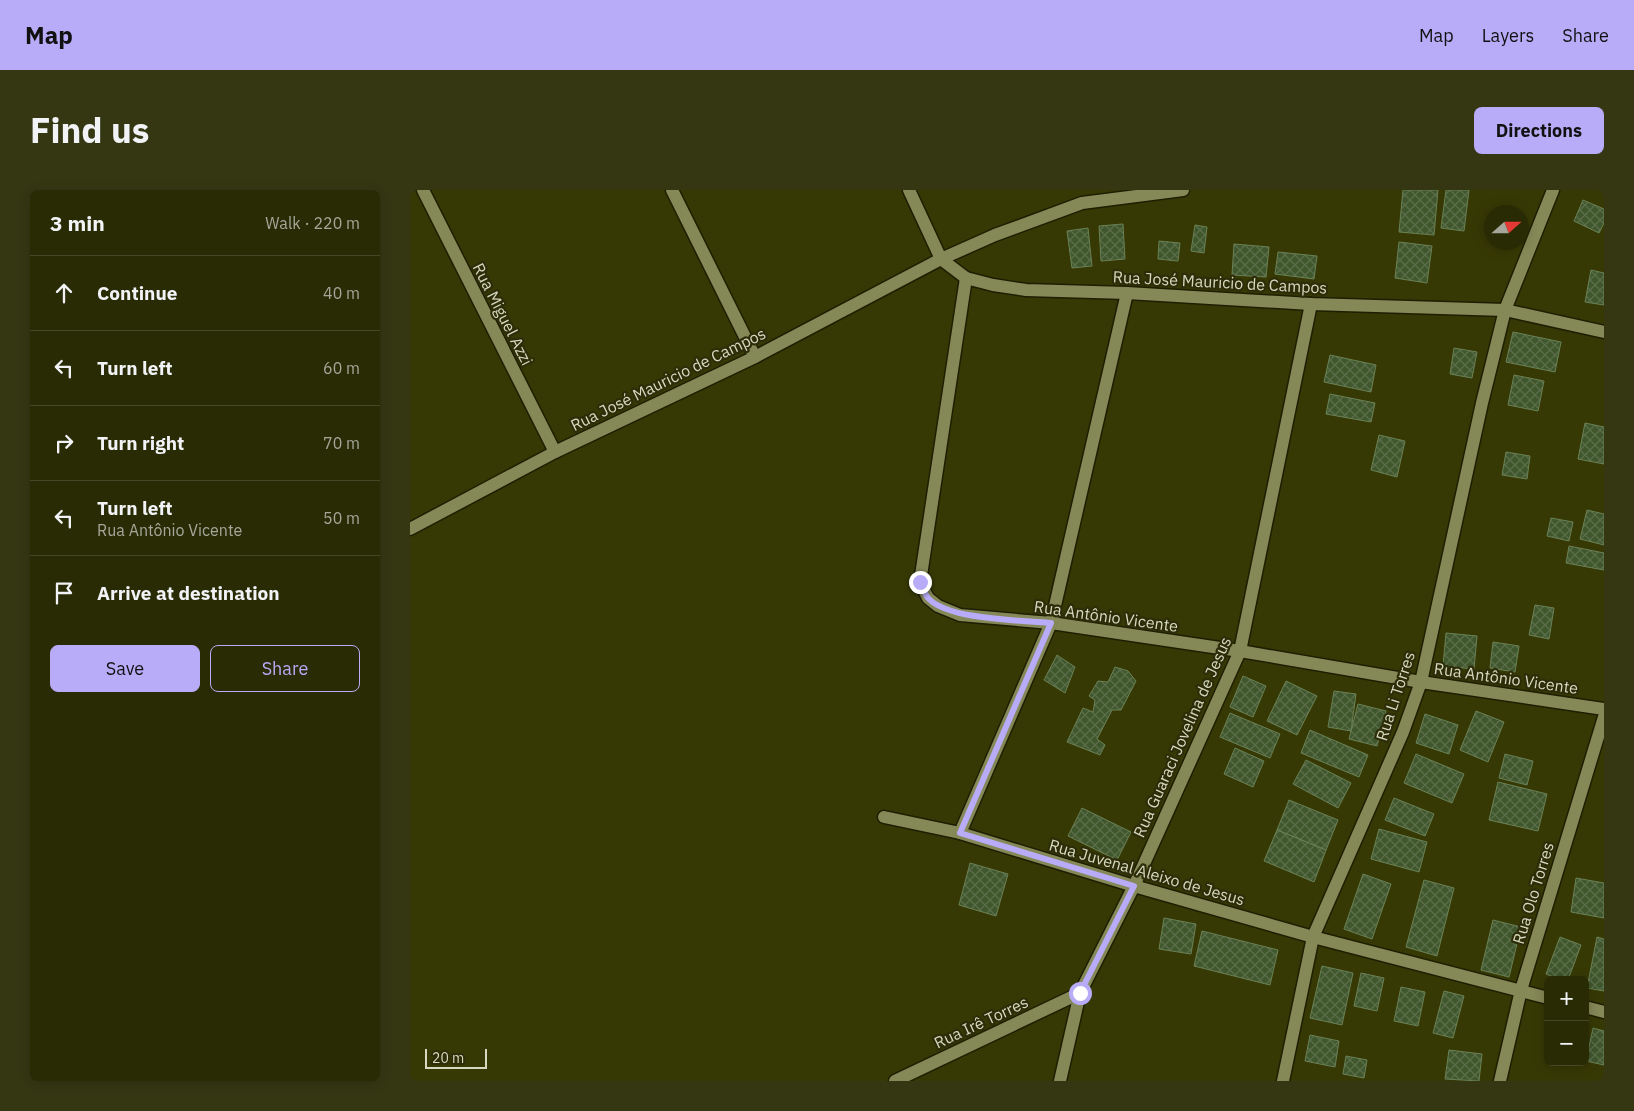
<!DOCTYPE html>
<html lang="en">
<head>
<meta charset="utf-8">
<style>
  body { margin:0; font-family:"IBM Plex Sans",sans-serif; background:#353713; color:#f1f3f6 }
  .controls { position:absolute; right:15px; bottom:15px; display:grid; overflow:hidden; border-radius:8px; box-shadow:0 2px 12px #0003 }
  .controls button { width:45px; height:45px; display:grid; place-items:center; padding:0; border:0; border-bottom:1px solid #454726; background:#292b04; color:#f1f3f6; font:25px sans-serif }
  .compass { position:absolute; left:1074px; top:15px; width:45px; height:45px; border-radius:50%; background:#292b04; box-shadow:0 2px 12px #0003; rotate:69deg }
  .scale { position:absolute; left:15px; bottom:12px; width:62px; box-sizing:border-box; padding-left:5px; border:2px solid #d6d9bf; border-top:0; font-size:14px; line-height:18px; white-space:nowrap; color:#d6d9bf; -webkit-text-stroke:4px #2d2e09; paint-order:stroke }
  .stop { position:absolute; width:15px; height:15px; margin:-11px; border:4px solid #b8abf7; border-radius:50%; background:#fff }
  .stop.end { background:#b8abf7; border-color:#fff; box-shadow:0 1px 5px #0008 }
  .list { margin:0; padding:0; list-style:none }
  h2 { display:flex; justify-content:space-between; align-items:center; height:65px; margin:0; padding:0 20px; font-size:21px }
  h2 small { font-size:16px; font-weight:400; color:#a5a79a }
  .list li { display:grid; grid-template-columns:32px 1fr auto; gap:15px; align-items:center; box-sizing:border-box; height:75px; padding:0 20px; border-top:1px solid #454726 }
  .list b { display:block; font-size:19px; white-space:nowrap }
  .list p { margin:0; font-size:16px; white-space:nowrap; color:#a5a79a }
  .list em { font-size:16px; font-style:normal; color:#a5a79a }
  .actions { display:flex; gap:10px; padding:15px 20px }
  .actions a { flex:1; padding:11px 0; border:1px solid #b8abf7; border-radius:8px; text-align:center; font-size:18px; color:#b8abf7 }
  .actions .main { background:#b8abf7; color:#111 }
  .icon { flex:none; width:28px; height:28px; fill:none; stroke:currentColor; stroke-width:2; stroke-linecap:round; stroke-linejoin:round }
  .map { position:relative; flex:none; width:1194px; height:891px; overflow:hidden; border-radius:8px }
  header { display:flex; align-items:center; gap:30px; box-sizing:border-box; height:70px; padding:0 25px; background:#b8abf7; color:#111 }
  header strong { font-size:24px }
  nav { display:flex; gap:28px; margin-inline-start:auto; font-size:18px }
  .intro { display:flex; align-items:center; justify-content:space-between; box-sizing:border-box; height:120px; padding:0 30px }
  h1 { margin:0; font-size:35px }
  .button { padding:12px 22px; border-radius:8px; background:#b8abf7; color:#111; font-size:18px; font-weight:700 }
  main { display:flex; gap:30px; padding:0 30px }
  aside { flex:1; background:#292b04; border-radius:8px; box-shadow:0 2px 12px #0003 }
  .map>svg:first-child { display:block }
  .building { fill:url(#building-cross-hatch); stroke:#6a8156 }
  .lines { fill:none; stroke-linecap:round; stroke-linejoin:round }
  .minor-casing { stroke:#1e1f00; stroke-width:15 }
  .minor { stroke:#858857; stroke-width:12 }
  .route { stroke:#b8abf7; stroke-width:6 }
  .labels { text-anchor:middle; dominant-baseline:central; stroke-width:4.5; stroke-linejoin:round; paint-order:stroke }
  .street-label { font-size:16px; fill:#d6d9bf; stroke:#2d2e09 }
</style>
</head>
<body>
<header>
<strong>Map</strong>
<nav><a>Map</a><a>Layers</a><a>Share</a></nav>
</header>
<div class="intro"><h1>Find us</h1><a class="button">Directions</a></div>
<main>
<aside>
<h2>3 min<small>Walk · 220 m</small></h2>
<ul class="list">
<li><svg class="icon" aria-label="ahead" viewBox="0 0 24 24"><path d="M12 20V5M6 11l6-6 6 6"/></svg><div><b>Continue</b></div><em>40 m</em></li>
<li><svg class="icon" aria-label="left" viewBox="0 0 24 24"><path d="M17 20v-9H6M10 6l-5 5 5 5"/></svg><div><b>Turn left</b></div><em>60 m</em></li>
<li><svg class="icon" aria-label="right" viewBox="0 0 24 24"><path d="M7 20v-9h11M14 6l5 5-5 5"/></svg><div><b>Turn right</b></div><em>70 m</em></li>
<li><svg class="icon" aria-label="left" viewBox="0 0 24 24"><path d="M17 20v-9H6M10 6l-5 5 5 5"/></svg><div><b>Turn left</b><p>Rua Antônio Vicente</p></div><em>50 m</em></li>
<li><svg class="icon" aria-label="arrive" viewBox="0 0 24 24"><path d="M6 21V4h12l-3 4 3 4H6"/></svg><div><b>Arrive at destination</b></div></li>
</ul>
<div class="actions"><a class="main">Save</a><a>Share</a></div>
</aside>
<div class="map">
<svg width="1194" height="891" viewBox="0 0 1194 891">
  <defs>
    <pattern id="building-cross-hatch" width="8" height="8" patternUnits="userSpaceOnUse" patternTransform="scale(1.25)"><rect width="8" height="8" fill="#40562d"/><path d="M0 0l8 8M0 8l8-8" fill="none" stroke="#5b6e4a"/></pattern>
  </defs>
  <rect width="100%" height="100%" fill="#373905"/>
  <!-- building -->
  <g class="building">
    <path d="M 993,0 L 1028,0 L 1024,45 L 989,42 Z"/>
    <path d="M 1036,0 L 1059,0 L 1054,41 L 1031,38 Z"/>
    <path d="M 1173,10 L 1194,19 L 1194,33 L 1189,43 L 1164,31 Z"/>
    <path d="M 713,34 L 715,69 L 691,71 L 689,36 Z"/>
    <path d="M 785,35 L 797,37 L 794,63 L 781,61 Z"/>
    <path d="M 678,38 L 682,76 L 662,78 L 657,41 Z"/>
    <path d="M 749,51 L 770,53 L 768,71 L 748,69 Z"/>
    <path d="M 989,52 L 1022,56 L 1017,93 L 985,88 Z"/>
    <path d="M 824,54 L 859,57 L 856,87 L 822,85 Z"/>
    <path d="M 868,62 L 907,66 L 904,89 L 865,84 Z"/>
    <path d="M 1181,80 L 1194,83 L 1194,115 L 1175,112 Z"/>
    <path d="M 1103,142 L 1151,152 L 1145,182 L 1096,172 Z"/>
    <path d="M 1044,158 L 1067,162 L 1062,188 L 1040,184 Z"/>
    <path d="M 920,165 L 966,175 L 961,202 L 914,192 Z"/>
    <path d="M 1104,185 L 1134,191 L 1128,221 L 1098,215 Z"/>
    <path d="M 920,204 L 965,213 L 961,232 L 916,224 Z"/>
    <path d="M 1175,233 L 1194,237 L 1194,274 L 1168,269 Z"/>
    <path d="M 969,245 L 995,251 L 987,287 L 961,280 Z"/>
    <path d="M 1096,262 L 1120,266 L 1117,289 L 1092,285 Z"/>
    <path d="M 1177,320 L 1194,324 L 1194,355 L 1170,349 Z"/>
    <path d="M 1141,328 L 1163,332 L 1159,351 L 1137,346 Z"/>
    <path d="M 1159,356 L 1194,363 L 1194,380 L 1156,373 Z"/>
    <path d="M 1125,415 L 1144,418 L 1139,449 L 1119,445 Z"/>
    <path d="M 1036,443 L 1067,446 L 1064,479 L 1033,476 Z"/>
    <path d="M 1083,452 L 1109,456 L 1105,482 L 1080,478 Z"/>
    <path d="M 647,465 L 665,477 L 655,503 L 634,490 Z"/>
    <path d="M 705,477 L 718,481 L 726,491 L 711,520 L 702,520 L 687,549 L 695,555 L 690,565 L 657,552 L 673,518 L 683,522 L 685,510 L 679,506 L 688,491 L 698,492 Z"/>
    <path d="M 833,486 L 856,496 L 843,527 L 820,517 Z"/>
    <path d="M 876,491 L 907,506 L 887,545 L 857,531 Z"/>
    <path d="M 924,501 L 946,504 L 941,541 L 918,537 Z"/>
    <path d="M 948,514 L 976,521 L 967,556 L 939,549 Z"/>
    <path d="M 1066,521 L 1094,532 L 1078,572 L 1050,560 Z"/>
    <path d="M 820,523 L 870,544 L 860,568 L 810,547 Z"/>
    <path d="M 1015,524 L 1048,535 L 1039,564 L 1006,553 Z"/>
    <path d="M 900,540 L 958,565 L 949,587 L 891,563 Z"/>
    <path d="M 825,558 L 854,571 L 843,597 L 814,584 Z"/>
    <path d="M 1006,564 L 1054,584 L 1042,613 L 994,593 Z"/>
    <path d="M 1095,564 L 1123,571 L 1117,595 L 1089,588 Z"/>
    <path d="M 896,570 L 941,593 L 928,618 L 883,594 Z"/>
    <path d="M 1088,592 L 1137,604 L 1128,641 L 1079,630 Z"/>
    <path d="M 984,608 L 1024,624 L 1015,646 L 975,630 Z"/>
    <path d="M 879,610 L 928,630 L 916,660 L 867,640 Z"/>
    <path d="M 672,618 L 721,642 L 707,670 L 658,646 Z"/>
    <path d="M 969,639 L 1017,652 L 1009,682 L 961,669 Z"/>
    <path d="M 867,640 L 916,660 L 904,692 L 854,671 Z"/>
    <path d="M 560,673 L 598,684 L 586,726 L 549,715 Z"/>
    <path d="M 953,684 L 981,694 L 962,749 L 934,739 Z"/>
    <path d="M 1166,688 L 1194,693 L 1194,728 L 1161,722 Z"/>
    <path d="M 1014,690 L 1044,698 L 1027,766 L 996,757 Z"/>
    <path d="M 754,728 L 786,734 L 781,764 L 749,759 Z"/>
    <path d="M 1083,730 L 1111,737 L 1099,787 L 1071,780 Z"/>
    <path d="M 792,741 L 868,760 L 860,795 L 784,776 Z"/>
    <path d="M 1150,747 L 1171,755 L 1158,790 L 1151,790 L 1136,784 Z"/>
    <path d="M 1187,747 L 1194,749 L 1194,801 L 1177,798 Z"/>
    <path d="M 912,776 L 943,783 L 932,835 L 900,828 Z"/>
    <path d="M 951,783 L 974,788 L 967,821 L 944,816 Z"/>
    <path d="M 991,797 L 1015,802 L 1008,836 L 984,831 Z"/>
    <path d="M 1034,801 L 1054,806 L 1043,848 L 1023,843 Z"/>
    <path d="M 1183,838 L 1194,841 L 1194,875 L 1176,871 Z"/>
    <path d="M 900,845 L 929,851 L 925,877 L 895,871 Z"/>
    <path d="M 1039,860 L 1072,864 L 1069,891 L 1035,889 Z"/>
    <path d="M 936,866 L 957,870 L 954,888 L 933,884 Z"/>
  </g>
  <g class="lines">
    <!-- minor casing -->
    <g class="minor-casing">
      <g id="minor">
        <path d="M 13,0 L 145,262"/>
        <path d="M 262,0 L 345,167"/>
        <path d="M 499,0 L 531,69 L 556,88 L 583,95 L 616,100 L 717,103 L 901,114 L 1095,120 L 1194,142"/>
        <path d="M 556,88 L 510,392 L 518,408 L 528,416 L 550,425 L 641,433 L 830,461 L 1011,492 L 1194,519"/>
        <path d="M 717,103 L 641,433 L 550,643 L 724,696 L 903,747 L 1138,808"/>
        <path d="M 0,339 L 145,262 L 345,167 L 531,69 L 585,45 L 672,13 L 773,0"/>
        <path d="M 474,627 L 550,643"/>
        <path d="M 1175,817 L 1194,822"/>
        <path d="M 485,891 L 670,803"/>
        <path d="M 650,891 L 670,803 L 724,696 L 830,461 L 901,114"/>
        <path d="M 873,891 L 903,747 L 993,542 L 1011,492 L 1072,213 L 1095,120 L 1143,0"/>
        <path d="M 1090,891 L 1111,800 L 1194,527"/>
      </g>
    </g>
    <!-- minor -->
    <use href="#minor" class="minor"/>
  </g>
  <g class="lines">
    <!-- route -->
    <path class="route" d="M 510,392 C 512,397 515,405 519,409 C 540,430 610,430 641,433 L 550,643 L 724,696 L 670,803"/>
  </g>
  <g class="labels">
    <!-- street labels -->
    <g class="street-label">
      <text transform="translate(810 92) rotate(3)">Rua José Mauricio de Campos</text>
      <text transform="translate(93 124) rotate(63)">Rua Miguel Azzi</text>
      <text transform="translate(258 189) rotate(-26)">Rua José Mauricio de Campos</text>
      <text transform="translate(696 426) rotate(8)">Rua Antônio Vicente</text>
      <text transform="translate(1096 488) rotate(8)">Rua Antônio Vicente</text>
      <text transform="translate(985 506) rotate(-72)">Rua Li Torres</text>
      <text transform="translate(772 547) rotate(-66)">Rua Guaraci Jovelina de Jesus</text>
      <text transform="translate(737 682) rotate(16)">Rua Juvenal Aleixo de Jesus</text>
      <text transform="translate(1123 703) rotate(-73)">Rua Olo Torres</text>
      <text transform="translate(571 832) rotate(-25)">Rua Irê Torres</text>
    </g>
  </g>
</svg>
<div class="controls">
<button>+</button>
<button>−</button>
</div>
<svg class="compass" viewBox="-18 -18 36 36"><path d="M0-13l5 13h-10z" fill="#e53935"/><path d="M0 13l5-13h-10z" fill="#a5a79a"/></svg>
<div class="scale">20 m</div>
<div class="stop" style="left:670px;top:803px"></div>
<div class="stop end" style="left:510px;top:392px"></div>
</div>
</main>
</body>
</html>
